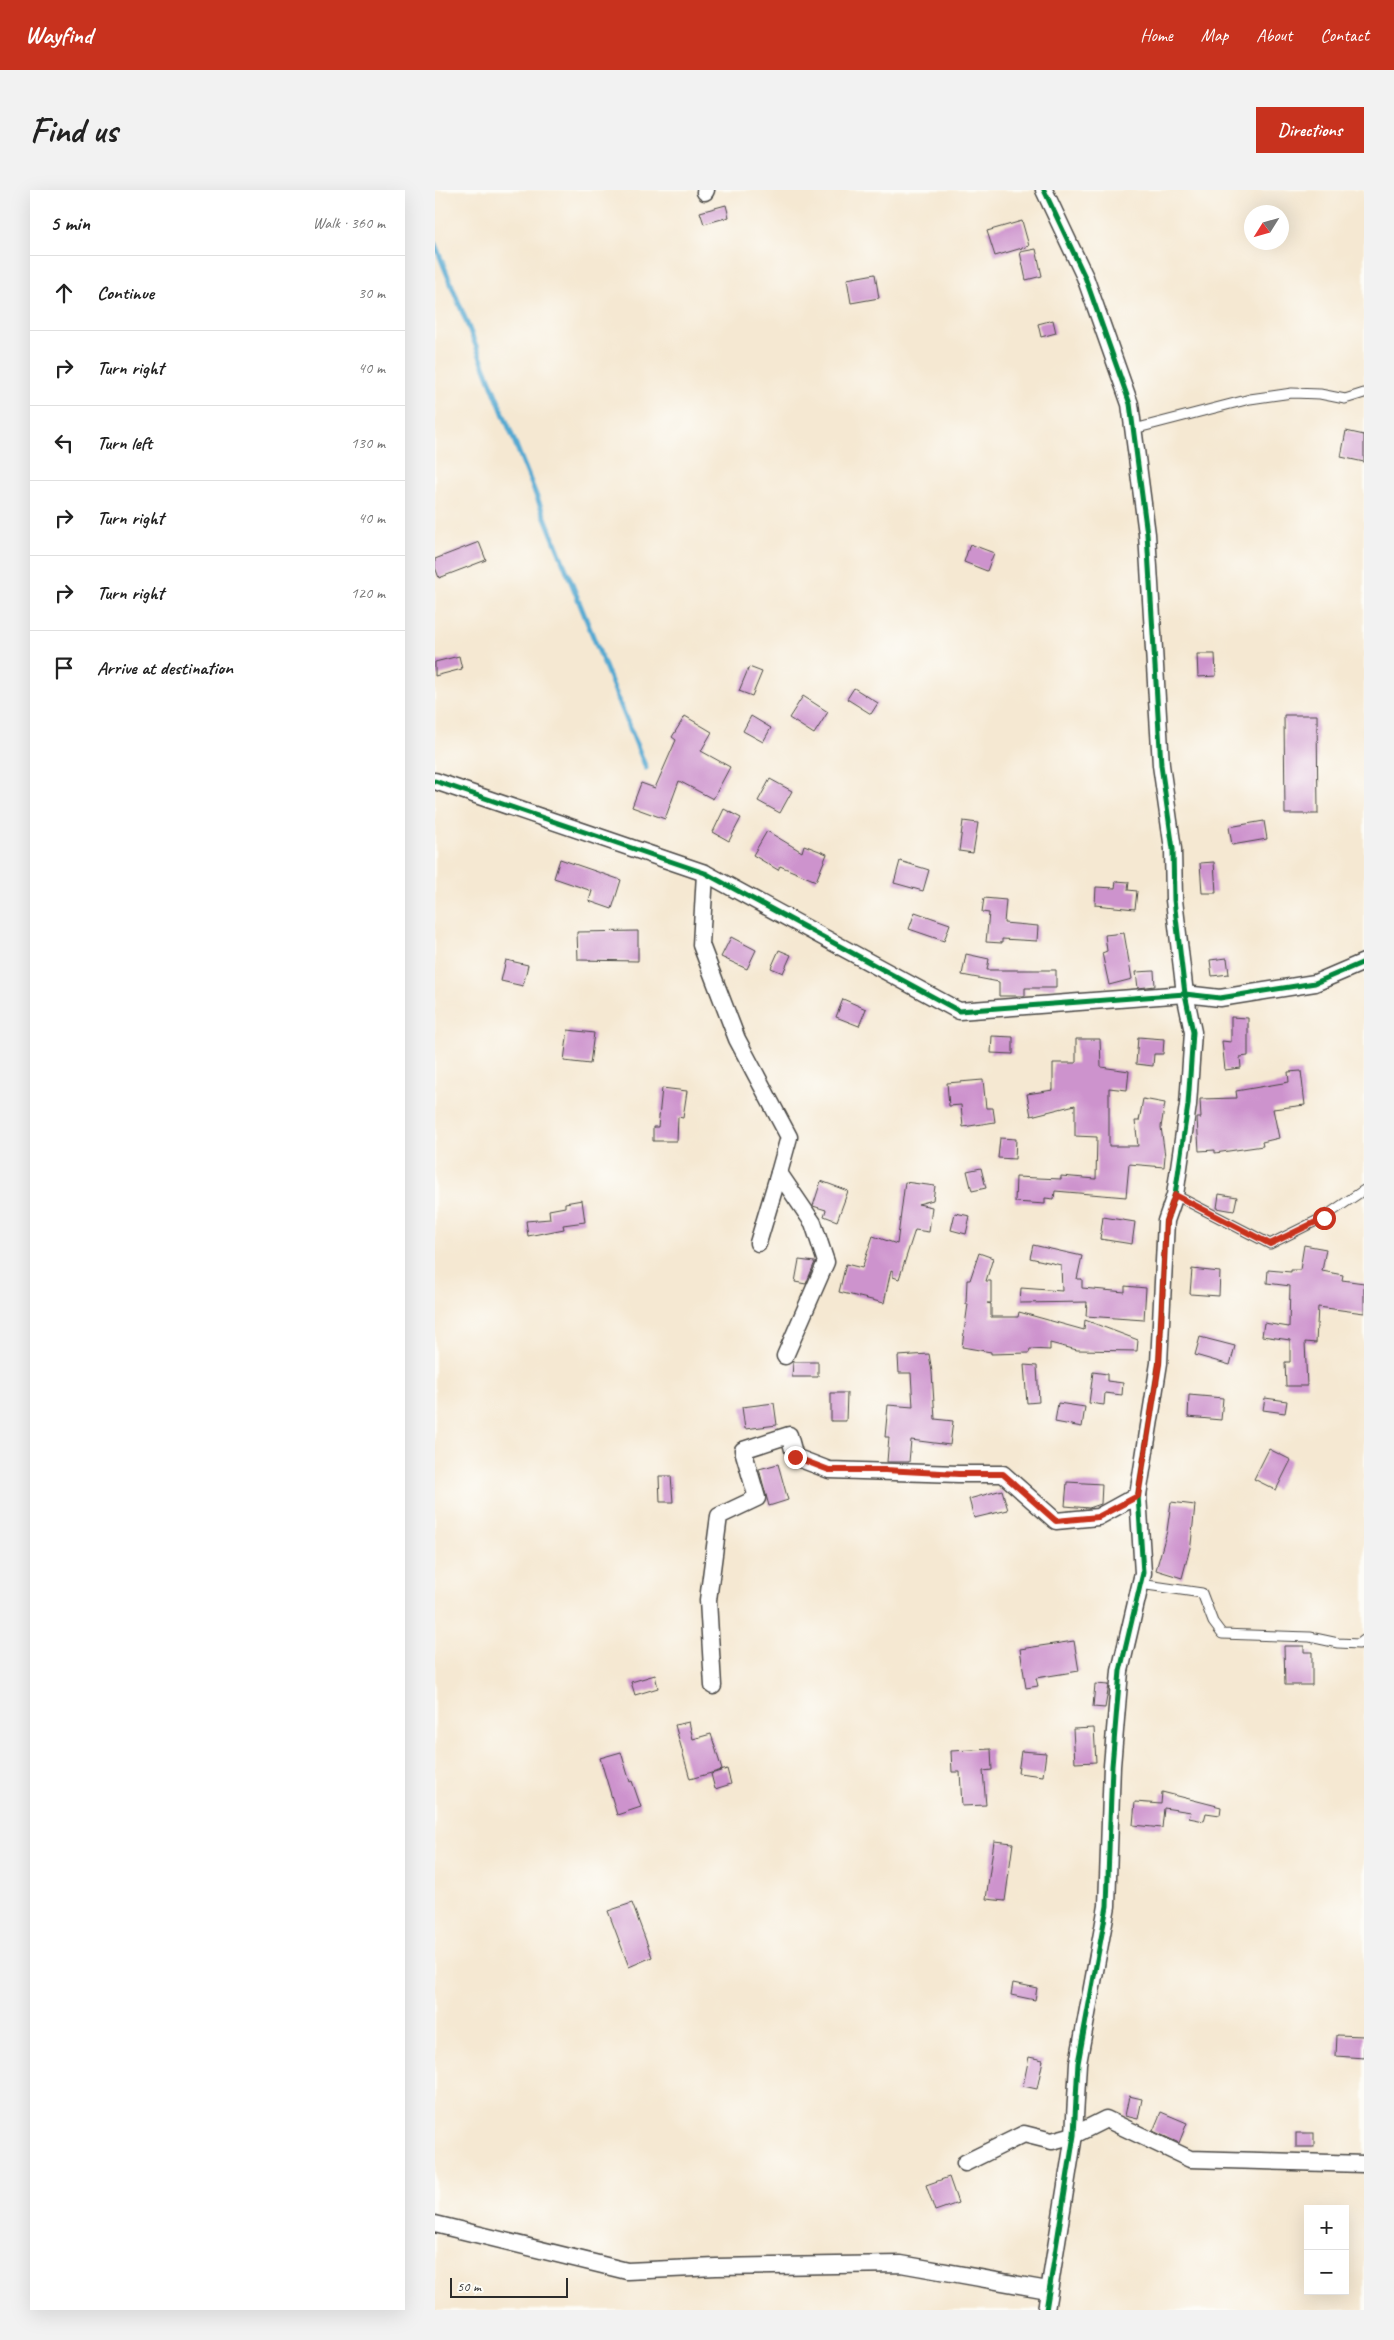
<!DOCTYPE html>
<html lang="en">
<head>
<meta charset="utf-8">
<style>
  body { margin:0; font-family:Caveat,sans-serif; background:#f2f2f2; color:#222 }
  .controls { position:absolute; right:15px; bottom:15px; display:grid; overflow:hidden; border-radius:0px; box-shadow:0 5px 20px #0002 }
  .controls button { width:45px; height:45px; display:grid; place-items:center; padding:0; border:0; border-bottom:1px solid #e0e0e0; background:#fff; color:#222; font:25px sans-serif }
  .compass { position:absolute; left:809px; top:15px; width:45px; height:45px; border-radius:50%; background:#fff; box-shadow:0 5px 20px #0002; rotate:233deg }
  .scale { position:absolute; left:15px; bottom:12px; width:118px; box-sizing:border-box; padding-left:5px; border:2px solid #2b2b2b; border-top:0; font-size:14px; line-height:18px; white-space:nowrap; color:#2b2b2b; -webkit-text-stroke:4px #fdfcf7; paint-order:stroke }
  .stop { position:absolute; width:15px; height:15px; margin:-11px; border:4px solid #c8321e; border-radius:50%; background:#fff }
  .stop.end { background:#c8321e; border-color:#fff; box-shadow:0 1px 5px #0008 }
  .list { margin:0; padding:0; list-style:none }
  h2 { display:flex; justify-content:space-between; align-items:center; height:65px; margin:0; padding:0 20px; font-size:21px }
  h2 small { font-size:16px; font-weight:400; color:#767676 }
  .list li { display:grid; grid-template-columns:32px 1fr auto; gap:15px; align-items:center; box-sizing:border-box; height:75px; padding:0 20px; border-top:1px solid #e0e0e0 }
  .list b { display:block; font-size:19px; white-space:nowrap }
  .list em { font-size:16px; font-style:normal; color:#767676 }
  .icon { flex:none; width:28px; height:28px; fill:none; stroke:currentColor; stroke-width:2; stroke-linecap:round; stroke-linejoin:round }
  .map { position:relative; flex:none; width:929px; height:2120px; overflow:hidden; border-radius:0px }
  header { display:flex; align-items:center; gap:30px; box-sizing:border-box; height:70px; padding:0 25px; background:#c8321e; color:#fff }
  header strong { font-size:24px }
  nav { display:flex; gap:28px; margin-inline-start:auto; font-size:18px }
  .intro { display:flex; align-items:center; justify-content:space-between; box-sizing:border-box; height:120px; padding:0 30px }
  h1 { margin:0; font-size:35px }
  .button { padding:12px 22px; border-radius:0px; background:#c8321e; color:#fff; font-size:18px; font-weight:700 }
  main { display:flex; gap:30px; padding:0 30px }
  aside { flex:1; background:#fff; border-radius:0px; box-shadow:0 5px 20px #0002 }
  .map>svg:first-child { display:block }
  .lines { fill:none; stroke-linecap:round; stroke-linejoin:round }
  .stream { stroke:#55a9d1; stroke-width:5 }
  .building { fill:#cd93cd }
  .service-casing { stroke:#494744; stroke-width:11 }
  .minor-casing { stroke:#494744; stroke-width:19 }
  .service { stroke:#fff; stroke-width:9 }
  .minor { stroke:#fff; stroke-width:16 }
  .cycleway-casing { stroke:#fdfcf7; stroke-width:8 }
  .cycleway { stroke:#00873e; stroke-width:5 }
  .route { stroke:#c8321e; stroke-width:6 }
</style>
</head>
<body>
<header>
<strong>Wayfind</strong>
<nav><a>Home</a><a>Map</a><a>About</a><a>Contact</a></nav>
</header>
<div class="intro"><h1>Find us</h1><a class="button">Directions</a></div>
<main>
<aside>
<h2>5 min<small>Walk · 360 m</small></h2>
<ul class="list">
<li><svg class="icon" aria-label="ahead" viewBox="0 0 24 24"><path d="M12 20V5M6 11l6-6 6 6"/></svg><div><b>Continue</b></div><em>30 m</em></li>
<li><svg class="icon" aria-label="right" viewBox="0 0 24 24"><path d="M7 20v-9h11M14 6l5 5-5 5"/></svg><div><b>Turn right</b></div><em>40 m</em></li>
<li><svg class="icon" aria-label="left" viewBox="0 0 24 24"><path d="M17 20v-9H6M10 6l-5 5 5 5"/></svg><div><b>Turn left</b></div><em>130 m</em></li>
<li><svg class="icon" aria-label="right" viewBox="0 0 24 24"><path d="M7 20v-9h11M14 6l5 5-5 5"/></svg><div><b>Turn right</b></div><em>40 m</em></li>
<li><svg class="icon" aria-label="right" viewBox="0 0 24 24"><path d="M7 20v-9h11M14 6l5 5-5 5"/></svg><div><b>Turn right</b></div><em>120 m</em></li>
<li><svg class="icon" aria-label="arrive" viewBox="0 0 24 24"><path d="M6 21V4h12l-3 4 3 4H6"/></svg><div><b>Arrive at destination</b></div></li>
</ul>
</aside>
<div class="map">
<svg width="929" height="2120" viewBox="0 0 929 2120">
  <rect width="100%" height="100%" fill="#fdfcf7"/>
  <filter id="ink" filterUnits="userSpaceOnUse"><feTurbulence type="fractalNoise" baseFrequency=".02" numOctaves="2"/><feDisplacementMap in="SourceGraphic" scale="10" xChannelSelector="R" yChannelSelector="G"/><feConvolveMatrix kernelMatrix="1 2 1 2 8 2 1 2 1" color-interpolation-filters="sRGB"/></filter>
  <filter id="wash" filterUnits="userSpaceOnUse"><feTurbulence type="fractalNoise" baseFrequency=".0096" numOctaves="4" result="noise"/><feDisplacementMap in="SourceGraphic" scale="20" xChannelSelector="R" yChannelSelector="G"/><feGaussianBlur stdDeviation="1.12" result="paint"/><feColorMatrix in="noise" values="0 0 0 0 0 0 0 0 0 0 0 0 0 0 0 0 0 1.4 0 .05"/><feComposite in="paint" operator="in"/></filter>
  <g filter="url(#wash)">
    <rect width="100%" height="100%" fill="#f5e8d2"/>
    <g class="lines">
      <!-- stream -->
      <path class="stream" d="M 0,54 L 211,578"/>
    </g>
    <g id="blocks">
      <!-- building -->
      <g class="building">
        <path d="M 291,15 L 294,27 L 269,34 L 265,22 Z"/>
        <path d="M 587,31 L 594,56 L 560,66 L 552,41 Z"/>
        <path d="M 601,59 L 607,86 L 591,90 L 585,62 Z"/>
        <path d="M 440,84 L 444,108 L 416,113 L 412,89 Z"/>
        <path d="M 618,130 L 621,143 L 606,147 L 603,134 Z"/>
        <path d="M 911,241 L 929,245 L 929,272 L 906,267 Z"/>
        <path d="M 44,352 L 51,370 L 4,388 L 0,377 L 0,369 Z"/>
        <path d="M 535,354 L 559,363 L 552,381 L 529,372 Z"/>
        <path d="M 762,464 L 780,464 L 781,486 L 763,487 Z"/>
        <path d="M 24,466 L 27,479 L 0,486 L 0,472 Z"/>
        <path d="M 314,477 L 327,482 L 317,506 L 304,501 Z"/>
        <path d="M 419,498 L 443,513 L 436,524 L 412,509 Z"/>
        <path d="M 368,506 L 393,522 L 379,544 L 354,528 Z"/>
        <path d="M 849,525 L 882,525 L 883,624 L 850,624 Z"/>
        <path d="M 250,526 L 277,542 L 266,561 L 295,577 L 278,609 L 244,591 L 230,629 L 197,617 L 206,593 L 220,598 L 241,550 L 237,547 Z"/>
        <path d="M 316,526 L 336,538 L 328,552 L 308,541 Z"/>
        <path d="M 335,589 L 357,601 L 345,623 L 323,611 Z"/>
        <path d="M 289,619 L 306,628 L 294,651 L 278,642 Z"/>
        <path d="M 528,631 L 543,633 L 538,663 L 524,661 Z"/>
        <path d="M 829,631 L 832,649 L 797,655 L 794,637 Z"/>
        <path d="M 332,641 L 367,662 L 369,655 L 392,664 L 381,691 L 345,676 L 343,680 L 318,665 Z"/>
        <path d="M 125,669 L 186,690 L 177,719 L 154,711 L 157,701 L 119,688 Z"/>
        <path d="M 465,671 L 494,680 L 488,701 L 459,693 Z"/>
        <path d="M 779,672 L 781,703 L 767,703 L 765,673 Z"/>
        <path d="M 681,691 L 694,692 L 693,700 L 702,701 L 700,719 L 660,715 L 661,697 L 680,698 Z"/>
        <path d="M 549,708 L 571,710 L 569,733 L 603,736 L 602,751 L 567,749 L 567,753 L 551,752 L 554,723 L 547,722 Z"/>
        <path d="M 480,722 L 515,734 L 509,751 L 474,739 Z"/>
        <path d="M 203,741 L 203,771 L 143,770 L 142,742 Z"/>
        <path d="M 689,743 L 697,789 L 674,795 L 667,763 L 672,761 L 670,745 Z"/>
        <path d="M 296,747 L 321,760 L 312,779 L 286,767 Z"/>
        <path d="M 344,760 L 356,765 L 348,783 L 336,778 Z"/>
        <path d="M 531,764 L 554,769 L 552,780 L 621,780 L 621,798 L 590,798 L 590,806 L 564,806 L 564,792 L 527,785 Z"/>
        <path d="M 792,768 L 794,784 L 777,786 L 775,770 Z"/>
        <path d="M 71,770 L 93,775 L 88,796 L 66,791 Z"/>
        <path d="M 719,781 L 720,796 L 703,798 L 701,782 Z"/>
        <path d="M 408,809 L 431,819 L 424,836 L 401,827 Z"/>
        <path d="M 796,827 L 813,828 L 813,866 L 805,867 L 806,878 L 790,880 L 787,851 L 796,852 Z"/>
        <path d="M 133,840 L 159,843 L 155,874 L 129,871 Z"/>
        <path d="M 557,846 L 578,847 L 578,864 L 556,863 Z"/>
        <path d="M 703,847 L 729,849 L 728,864 L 719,864 L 718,876 L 701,874 Z"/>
        <path d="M 641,849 L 665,849 L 666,877 L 694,881 L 692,900 L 674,898 L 674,956 L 703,956 L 700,931 L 704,931 L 708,909 L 730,913 L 726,937 L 730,966 L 729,977 L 694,974 L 691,1007 L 620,1001 L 619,1009 L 610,1008 L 610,1014 L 580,1012 L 581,987 L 626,989 L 626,986 L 661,989 L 662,947 L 640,946 L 640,915 L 596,926 L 592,904 L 618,900 L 618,873 L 641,873 Z"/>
        <path d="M 866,881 L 870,915 L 838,919 L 844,948 L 827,952 L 828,956 L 780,963 L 780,960 L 764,961 L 762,928 L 766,928 L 765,909 L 802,908 L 801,901 L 854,892 L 853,882 Z"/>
        <path d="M 548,890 L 551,918 L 558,918 L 560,932 L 528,937 L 526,915 L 514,916 L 512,893 Z"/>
        <path d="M 227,898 L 252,901 L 248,928 L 243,927 L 242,951 L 218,951 L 218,937 L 223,937 Z"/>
        <path d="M 565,948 L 581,949 L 580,969 L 563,968 Z"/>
        <path d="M 546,978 L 551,998 L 537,1001 L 532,981 Z"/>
        <path d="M 386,991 L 413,1001 L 402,1031 L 389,1026 L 391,1020 L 378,1016 Z"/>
        <path d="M 470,992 L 500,996 L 498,1010 L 483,1014 L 497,1017 L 494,1042 L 480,1040 L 464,1089 L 458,1087 L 458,1081 L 456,1080 L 449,1113 L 404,1102 L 411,1074 L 427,1078 L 438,1046 L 462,1054 Z"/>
        <path d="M 784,1004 L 802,1007 L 799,1021 L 782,1018 Z"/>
        <path d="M 147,1010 L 150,1032 L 128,1035 L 129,1039 L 93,1046 L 91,1031 L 115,1029 L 114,1020 L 130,1017 L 130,1013 Z"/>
        <path d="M 520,1023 L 535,1026 L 531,1044 L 516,1040 Z"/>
        <path d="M 668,1027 L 700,1032 L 697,1054 L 665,1049 Z"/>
        <path d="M 598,1055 L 647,1066 L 642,1089 L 647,1089 L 647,1098 L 690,1102 L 690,1096 L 711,1098 L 709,1130 L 651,1126 L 652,1112 L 585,1113 L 586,1098 L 627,1101 L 626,1075 L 595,1068 Z"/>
        <path d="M 869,1055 L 891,1059 L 887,1081 L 908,1085 L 907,1090 L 929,1093 L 929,1123 L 883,1117 L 881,1153 L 870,1152 L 872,1196 L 851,1196 L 850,1172 L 855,1172 L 855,1150 L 827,1146 L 829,1133 L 854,1137 L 855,1096 L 832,1093 L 833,1080 L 856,1082 L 856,1080 L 865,1080 Z"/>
        <path d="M 544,1063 L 558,1068 L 551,1091 L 556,1091 L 556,1113 L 552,1113 L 556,1114 L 556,1127 L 583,1127 L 584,1122 L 649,1140 L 650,1130 L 703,1150 L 702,1161 L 642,1160 L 615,1153 L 615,1160 L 595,1159 L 594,1163 L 556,1164 L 556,1162 L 527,1157 L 533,1114 L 531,1114 L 532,1090 L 535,1090 Z"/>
        <path d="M 364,1070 L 380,1072 L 371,1094 L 360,1092 Z"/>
        <path d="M 757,1079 L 785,1082 L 784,1106 L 755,1104 Z"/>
        <path d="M 765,1147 L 800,1156 L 795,1175 L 760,1165 Z"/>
        <path d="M 494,1164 L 497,1182 L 500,1229 L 518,1231 L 515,1255 L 476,1250 L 474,1272 L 452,1272 L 454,1247 L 450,1247 L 453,1215 L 478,1217 L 476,1183 L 464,1183 L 463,1166 Z"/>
        <path d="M 358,1172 L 383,1172 L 383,1187 L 357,1187 Z"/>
        <path d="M 589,1175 L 602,1176 L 604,1212 L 592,1213 Z"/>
        <path d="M 658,1182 L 672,1184 L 672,1191 L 688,1193 L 687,1205 L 670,1203 L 669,1215 L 654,1213 Z"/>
        <path d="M 396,1203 L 412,1203 L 411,1231 L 396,1231 Z"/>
        <path d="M 754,1205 L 788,1208 L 786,1230 L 753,1227 Z"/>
        <path d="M 830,1208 L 852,1211 L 850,1223 L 828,1220 Z"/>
        <path d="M 339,1213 L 342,1235 L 310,1239 L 307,1217 Z"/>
        <path d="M 623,1213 L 650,1217 L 647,1237 L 620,1232 Z"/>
        <path d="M 834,1259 L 856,1270 L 841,1300 L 819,1289 Z"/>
        <path d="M 343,1274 L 353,1310 L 334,1316 L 324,1279 Z"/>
        <path d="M 224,1286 L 236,1286 L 238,1312 L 225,1312 Z"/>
        <path d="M 632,1292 L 667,1294 L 666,1314 L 654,1318 L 630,1316 Z"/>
        <path d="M 567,1300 L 573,1320 L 539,1328 L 534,1309 Z"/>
        <path d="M 736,1312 L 760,1315 L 756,1354 L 747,1388 L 721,1380 L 732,1341 Z"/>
        <path d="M 639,1451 L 644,1481 L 601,1488 L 603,1496 L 591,1498 L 585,1459 Z"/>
        <path d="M 849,1456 L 869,1456 L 869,1462 L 877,1462 L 877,1495 L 850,1495 Z"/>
        <path d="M 220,1485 L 223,1498 L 200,1505 L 196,1492 Z"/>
        <path d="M 660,1494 L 674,1495 L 670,1518 L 658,1517 Z"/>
        <path d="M 254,1532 L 258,1549 L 276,1544 L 287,1580 L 255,1589 L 240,1535 Z"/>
        <path d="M 659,1538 L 661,1572 L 640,1573 L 638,1539 Z"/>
        <path d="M 556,1559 L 557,1580 L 548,1581 L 551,1615 L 527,1616 L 525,1582 L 517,1582 L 516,1561 Z"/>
        <path d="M 586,1561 L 611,1563 L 608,1586 L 583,1583 Z"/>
        <path d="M 186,1562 L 195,1592 L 197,1591 L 206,1617 L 182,1625 L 165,1568 Z"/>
        <path d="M 292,1579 L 296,1594 L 280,1599 L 276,1584 Z"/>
        <path d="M 727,1602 L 786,1617 L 785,1625 L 771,1623 L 769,1631 L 754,1628 L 756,1622 L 729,1618 L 727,1638 L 698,1635 L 700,1612 L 726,1614 Z"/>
        <path d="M 559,1651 L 578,1653 L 570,1711 L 551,1709 Z"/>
        <path d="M 197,1713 L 217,1767 L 194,1777 L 173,1721 Z"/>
        <path d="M 578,1793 L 602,1798 L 600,1810 L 576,1805 Z"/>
        <path d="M 902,1845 L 929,1846 L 929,1868 L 901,1866 Z"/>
        <path d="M 594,1867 L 608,1870 L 602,1899 L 588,1896 Z"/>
        <path d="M 694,1906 L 707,1909 L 703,1929 L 690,1926 Z"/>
        <path d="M 726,1922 L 752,1933 L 744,1953 L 718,1941 Z"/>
        <rect x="861" y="1943" width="18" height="14"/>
        <path d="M 514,1987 L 523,2013 L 500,2021 L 491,1995 Z"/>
      </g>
    </g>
  </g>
  <g filter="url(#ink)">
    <use href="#blocks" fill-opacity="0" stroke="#494744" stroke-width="1"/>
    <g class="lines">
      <!-- service casing -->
      <g class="service-casing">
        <g id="service">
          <path d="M 699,239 L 815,209 L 857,203 L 885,204 L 910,209 L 929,203"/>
          <path d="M 740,1005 L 835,1054 L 889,1027 L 929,1000"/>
          <path d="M 705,1394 L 767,1403 L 778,1432 L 787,1444 L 875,1447 L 903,1453 L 924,1454 L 929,1450"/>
        </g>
      </g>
      <!-- minor casing -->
      <g class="minor-casing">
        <g id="minor">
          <path d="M 609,0 L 650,87 L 695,214 L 712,344 L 726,575 L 738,659 L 739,710 L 750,804 L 758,842 L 753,915 L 740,1005 L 731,1031 L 724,1173 L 703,1305 L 708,1383 L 685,1481 L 677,1576 L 672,1716 L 643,1873 L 639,1945 L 611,2120"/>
          <path d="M 270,2 L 271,0"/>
          <path d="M 0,591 L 270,683 L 524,821 L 750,804 L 785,808 L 880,793 L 929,772"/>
          <path d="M 270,683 L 266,755 L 302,849 L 354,947 L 344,983 L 378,1033 L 391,1072 L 350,1166"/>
          <path d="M 323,1053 L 344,983"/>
          <path d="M 278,1496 L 273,1410 L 284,1326 L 322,1308 L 308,1260 L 354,1245 L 360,1267 L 394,1280 L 524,1284 L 568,1284 L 621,1331 L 663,1327 L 703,1305"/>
          <path d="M 530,1973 L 589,1944 L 617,1951 L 639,1945 L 671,1929 L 755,1969 L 929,1974"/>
          <path d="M 0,2034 L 192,2081 L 281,2077 L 466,2074 L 613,2100"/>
        </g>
      </g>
      <!-- service -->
      <use href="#service" class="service"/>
      <!-- minor -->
      <use href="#minor" class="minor"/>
      <!-- cycleway casing -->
      <g class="cycleway-casing">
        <g id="cycleway">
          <path d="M 609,0 L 650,87 L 695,214 L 712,344 L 726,575 L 738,659 L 739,710 L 750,804 L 758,842 L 753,915 L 740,1005 L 731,1031 L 724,1173 L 703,1305 L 708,1383 L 685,1481 L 677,1576 L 672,1716 L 643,1873 L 639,1945 L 611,2120"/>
          <path d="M 0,591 L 270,683 L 524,821 L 750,804 L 785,808 L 880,793 L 929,772"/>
        </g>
      </g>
      <!-- cycleway -->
      <use href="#cycleway" class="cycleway"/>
    </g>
  </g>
  <g class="lines" filter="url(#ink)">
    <!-- route -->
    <path class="route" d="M 360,1267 L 394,1280 L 450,1280 L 524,1284 L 568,1284 L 621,1331 L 663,1327 L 703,1306 L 724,1174 L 731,1031 L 740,1005 L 835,1054 L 889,1028"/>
  </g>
</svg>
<div class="controls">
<button>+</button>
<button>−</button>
</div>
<svg class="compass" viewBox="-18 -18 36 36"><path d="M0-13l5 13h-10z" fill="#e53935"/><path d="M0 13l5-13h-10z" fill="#767676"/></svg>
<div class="scale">50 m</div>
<div class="stop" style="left:889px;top:1028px"></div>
<div class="stop end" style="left:360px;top:1267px"></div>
</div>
</main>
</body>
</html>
